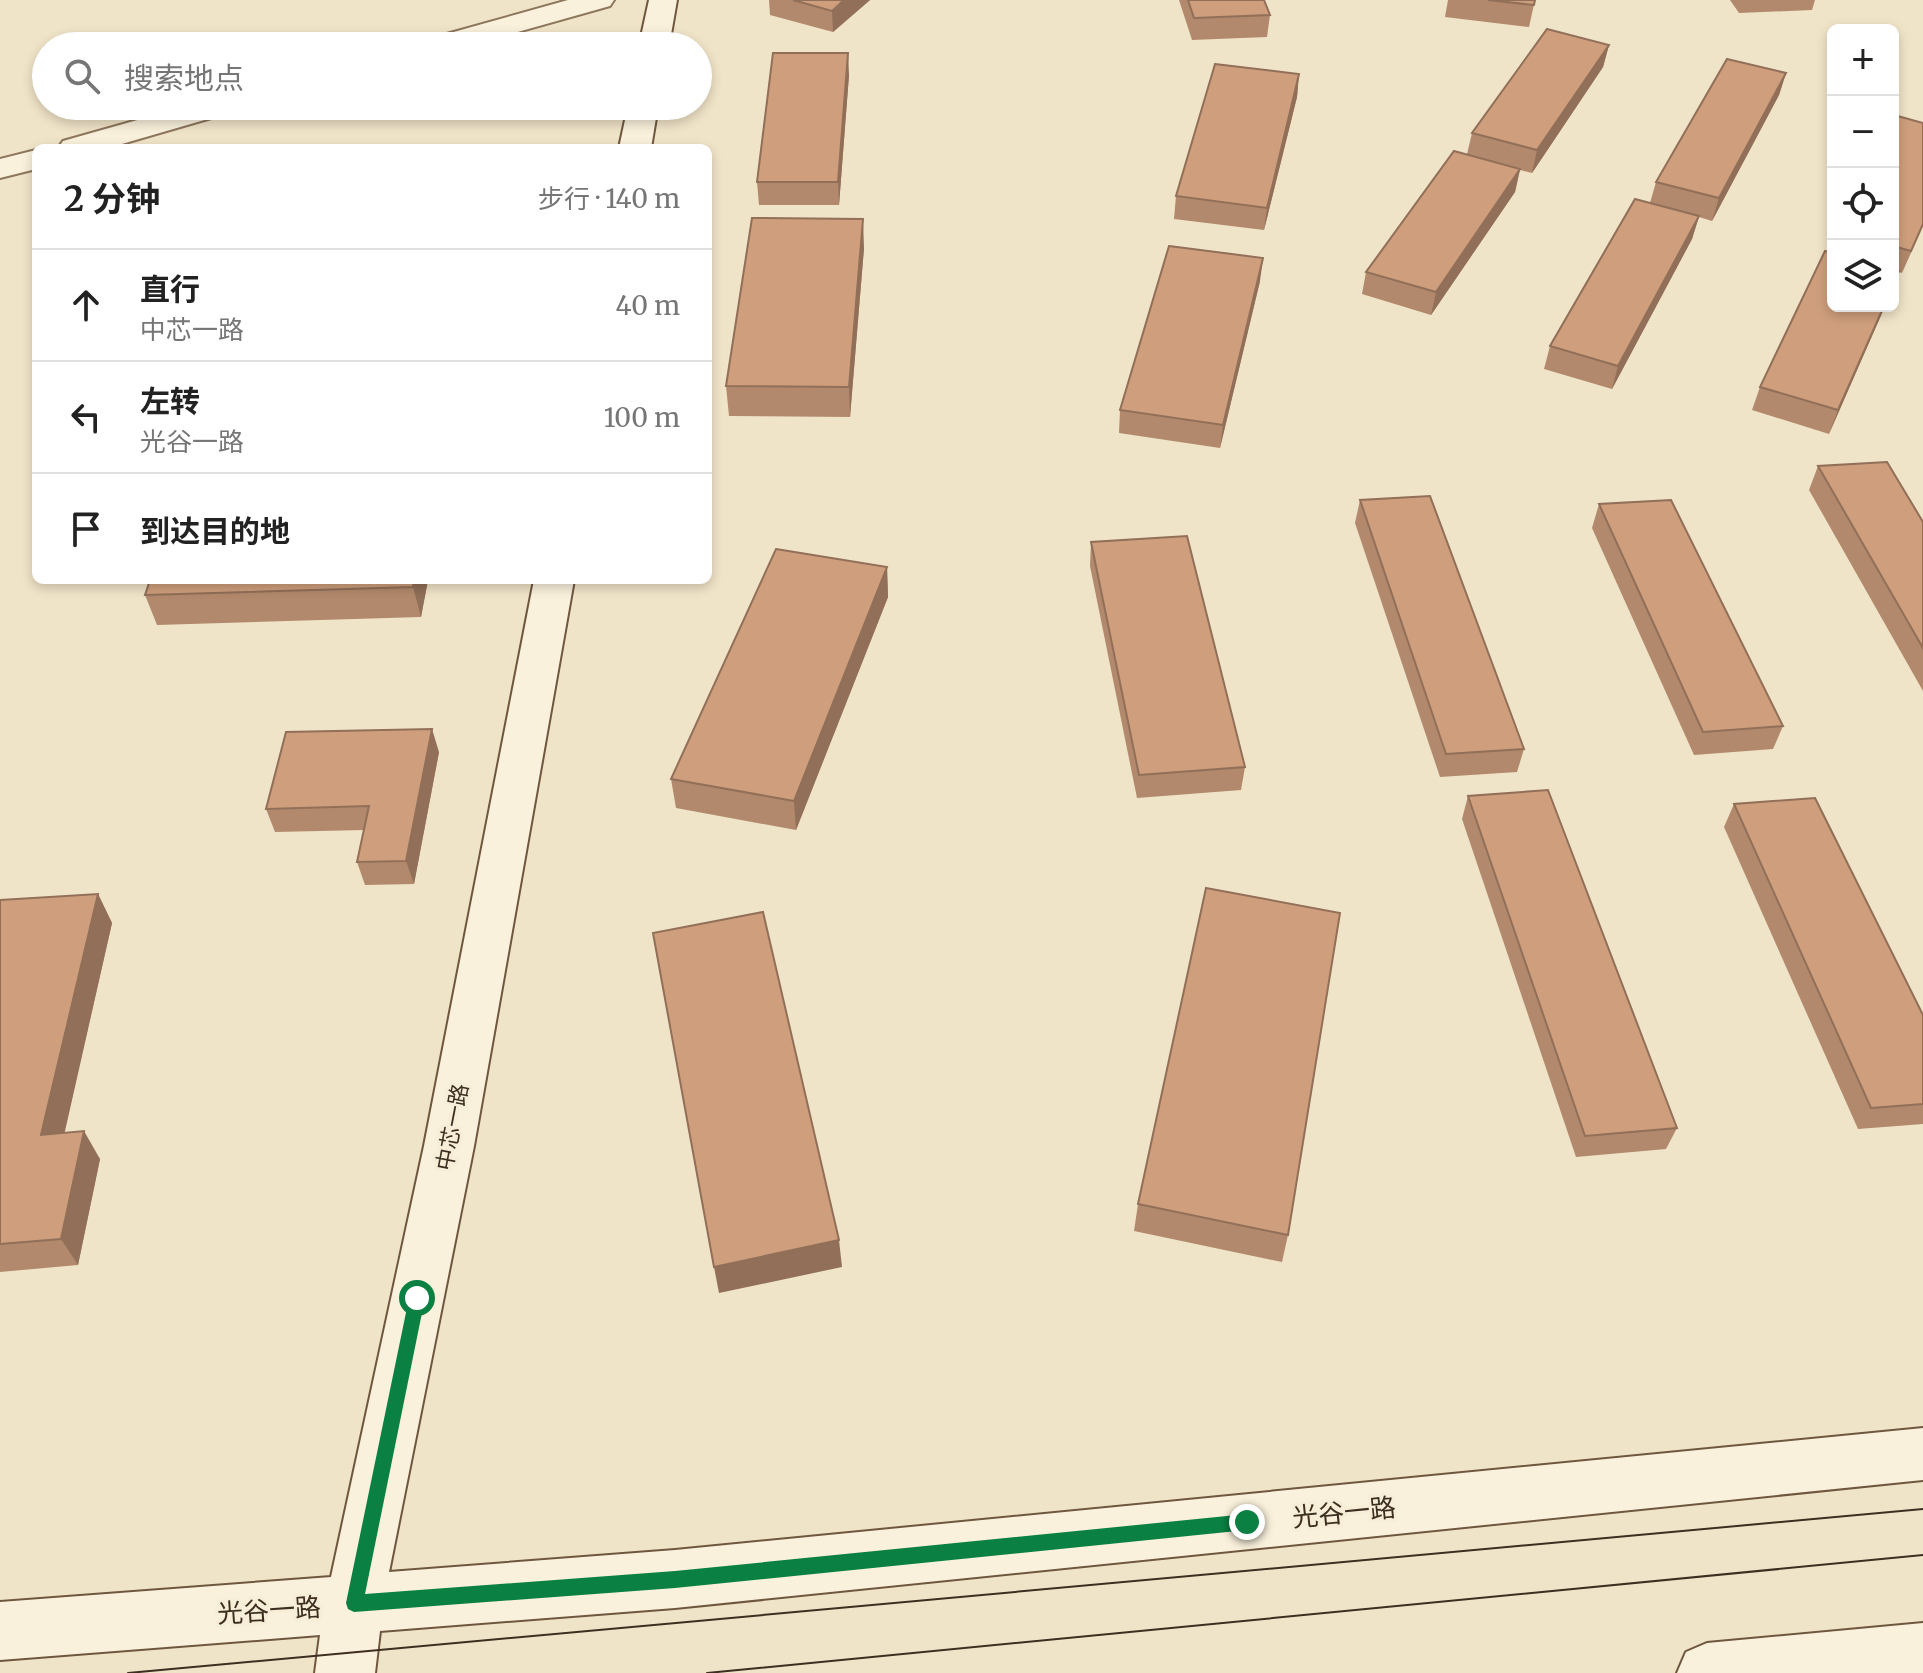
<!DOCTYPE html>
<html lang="zh">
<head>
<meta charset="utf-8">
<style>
  body { margin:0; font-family:Merriweather,"Noto Sans SC",serif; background:#f2f2f2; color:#222 }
  .controls { position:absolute; right:24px; top:24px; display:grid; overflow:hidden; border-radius:12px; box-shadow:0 4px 12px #0003 }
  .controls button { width:72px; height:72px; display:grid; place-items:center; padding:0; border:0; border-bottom:2px solid #e0e0e0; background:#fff; color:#222; font:40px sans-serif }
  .stop { position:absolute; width:24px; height:24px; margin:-18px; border:6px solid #0b8043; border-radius:50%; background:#fff }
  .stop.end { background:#0b8043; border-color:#fff; box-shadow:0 2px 8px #0008 }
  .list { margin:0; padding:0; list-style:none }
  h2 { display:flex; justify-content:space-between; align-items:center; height:104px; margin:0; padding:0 32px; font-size:34px }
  h2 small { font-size:26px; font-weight:400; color:#767676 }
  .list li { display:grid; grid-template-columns:52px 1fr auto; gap:24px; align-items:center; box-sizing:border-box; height:112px; padding:0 32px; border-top:2px solid #e0e0e0 }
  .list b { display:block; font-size:30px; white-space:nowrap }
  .list p { margin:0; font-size:26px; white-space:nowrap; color:#767676 }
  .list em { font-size:26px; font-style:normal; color:#767676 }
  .icon { flex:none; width:44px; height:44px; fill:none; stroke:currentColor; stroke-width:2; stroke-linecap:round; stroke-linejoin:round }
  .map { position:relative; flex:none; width:1923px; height:1673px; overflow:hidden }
  .search { position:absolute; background:#fff; box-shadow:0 4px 12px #0003; left:32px; top:32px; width:680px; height:88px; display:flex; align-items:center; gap:20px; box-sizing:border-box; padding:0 28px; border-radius:44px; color:#767676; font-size:30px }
  .panel { position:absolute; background:#fff; box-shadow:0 4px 12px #0003; left:32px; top:144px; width:680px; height:440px; border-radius:12px }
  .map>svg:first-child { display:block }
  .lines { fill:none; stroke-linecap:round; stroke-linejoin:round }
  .street-casing { stroke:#8d765c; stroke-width:4 }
  .secondary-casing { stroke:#6f573f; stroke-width:4 }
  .street { fill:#faf1dc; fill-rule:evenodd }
  .secondary { fill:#faf1dc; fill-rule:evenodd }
  .tram { stroke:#3d2e20; stroke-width:2 }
  .wall { fill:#b2896c }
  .shaded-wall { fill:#916f58 }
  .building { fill:#cf9f7d; stroke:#916f58; stroke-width:2 }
  .route { fill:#0b8043 }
  .labels { text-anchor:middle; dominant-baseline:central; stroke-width:7; stroke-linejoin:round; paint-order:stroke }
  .street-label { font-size:22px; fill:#3d2e20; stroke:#f7eed8 }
  .near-street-label { font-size:26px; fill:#3d2e20; stroke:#f7eed8 }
</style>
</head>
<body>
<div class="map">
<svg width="1923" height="1673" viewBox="0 0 1923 1673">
  <rect width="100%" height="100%" fill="#f0e4c8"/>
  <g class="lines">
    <!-- street casing -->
    <g class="street-casing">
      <g id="street">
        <path d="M 568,0 L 614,0 L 610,6 L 468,46 L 420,46 L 425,40 Z"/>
        <path d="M 187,106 L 236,106 L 232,112 L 108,148 L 58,148 L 63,141 Z"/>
        <path d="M 36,150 L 36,169 L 0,178 L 0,159 Z"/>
      </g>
    </g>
    <!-- secondary casing -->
    <g class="secondary-casing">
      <g id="secondary">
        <path d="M 649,0 L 677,0 L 669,46 L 639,46 Z"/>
        <path d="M 628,106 L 658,106 L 651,148 L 619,148 Z"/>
        <path d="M 534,580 L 574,580 L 474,1146 L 389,1572 L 675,1550 L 1923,1428 L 1923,1480 L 675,1608 L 380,1631 L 375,1673 L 315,1673 L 320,1635 L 0,1660 L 0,1602 L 331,1577 L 424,1146 Z"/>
        <path d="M 1923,1623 L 1923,1673 L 1677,1673 L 1686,1652 L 1707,1643 Z"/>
      </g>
    </g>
    <!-- street -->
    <use href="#street" class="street"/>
    <!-- secondary -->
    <use href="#secondary" class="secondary"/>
    <!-- tram -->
    <g class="tram">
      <path d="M 128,1673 L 1923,1509"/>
      <path d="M 707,1673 L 1923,1555"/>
    </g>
  </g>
  <!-- wall -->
  <g class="wall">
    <path d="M 769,0 L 870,0 L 833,32 L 770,15 Z"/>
    <path d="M 1179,0 L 1264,0 L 1270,15 L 1267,37 L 1192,40 Z"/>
    <path d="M 1448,0 L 1535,0 L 1529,27 L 1445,17 Z"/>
    <path d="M 1730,0 L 1815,0 L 1812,10 L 1739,13 Z"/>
    <path d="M 1609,45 L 1603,67 L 1532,173 L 1520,170 L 1515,192 L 1431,315 L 1362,294 L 1366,272 L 1467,154 L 1472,133 Z"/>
    <path d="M 1786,73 L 1779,95 L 1712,221 L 1699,217 L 1692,239 L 1612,389 L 1544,369 L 1550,346 L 1650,203 L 1656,182 Z"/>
    <path d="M 1299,74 L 1297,97 L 1264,230 L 1174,219 L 1176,196 Z"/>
    <path d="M 849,75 L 839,205 L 759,205 L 757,182 Z"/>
    <path d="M 1893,117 L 1923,123 L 1923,226 L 1902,273 L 1899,272 L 1893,287 Z"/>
    <path d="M 1833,245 L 1833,306 L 1885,306 L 1829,434 L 1752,410 L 1760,387 L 1830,252 Z"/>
    <path d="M 864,248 L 850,417 L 729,416 L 726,386 Z"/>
    <path d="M 1260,281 L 1220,448 L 1119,433 L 1120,410 Z"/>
    <path d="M 1818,466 L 1923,522 L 1923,691 L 1809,490 Z"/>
    <path d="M 1360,500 L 1524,749 L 1517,772 L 1440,777 L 1355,523 Z"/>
    <path d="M 1599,504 L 1783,726 L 1773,749 L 1694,755 L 1592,528 Z"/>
    <path d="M 1091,542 L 1245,767 L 1241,790 L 1137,798 L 1090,566 Z"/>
    <path d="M 887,567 L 888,597 L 796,830 L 676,808 L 671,779 Z"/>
    <path d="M 150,580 L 428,580 L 421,617 L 157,625 L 145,595 Z"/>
    <path d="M 439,752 L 414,884 L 365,885 L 357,862 L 364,830 L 275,832 L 266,809 Z"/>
    <path d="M 1468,796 L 1677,1128 L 1666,1149 L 1576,1157 L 1462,819 Z"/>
    <path d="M 1734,804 L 1923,1015 L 1923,1124 L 1858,1129 L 1724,827 Z"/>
    <path d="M 98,894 L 112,923 L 64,1133 L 100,1159 L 78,1265 L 0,1272 L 0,900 Z"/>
    <path d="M 1138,1204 L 1288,1235 L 1282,1262 L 1134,1231 Z"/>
  </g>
  <!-- shaded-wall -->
  <g class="shaded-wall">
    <path d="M 844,0 L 870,0 L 833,32 L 832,11 Z"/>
    <path d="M 1609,45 L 1603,67 L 1532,173 L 1537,150 Z"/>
    <path d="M 848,53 L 849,75 L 839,205 L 838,182 Z"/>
    <path d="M 1786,73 L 1779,95 L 1712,221 L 1719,198 Z"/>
    <path d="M 1299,74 L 1297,97 L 1264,230 L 1267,208 Z"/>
    <path d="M 1520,169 L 1515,192 L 1431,315 L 1436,292 Z"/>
    <path d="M 1699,216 L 1692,239 L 1612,389 L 1618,366 Z"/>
    <path d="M 863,219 L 864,248 L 850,417 L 849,387 Z"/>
    <path d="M 1263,258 L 1260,281 L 1220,448 L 1223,425 Z"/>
    <path d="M 1884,306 L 1885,306 L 1829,434 L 1838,410 Z"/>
    <path d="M 887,567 L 888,597 L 796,830 L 794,801 Z"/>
    <path d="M 414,580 L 428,580 L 421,617 L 413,587 Z"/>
    <path d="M 432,729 L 439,752 L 414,884 L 406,861 Z"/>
    <path d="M 98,894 L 112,923 L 58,1162 L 41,1135 Z"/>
    <path d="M 84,1131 L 100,1159 L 78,1265 L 61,1239 Z"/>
    <path d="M 839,1240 L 842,1267 L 719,1293 L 714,1267 Z"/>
  </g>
  <!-- building -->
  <g class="building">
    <path d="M 793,0 L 844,0 L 832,11 Z"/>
    <path d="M 1188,0 L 1264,0 L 1270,15 L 1194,18 Z"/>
    <path d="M 1488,0 L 1535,0 L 1534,5 Z"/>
    <path d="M 1547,29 L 1609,45 L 1537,150 L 1472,133 Z"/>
    <path d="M 773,53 L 848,53 L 838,182 L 757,182 Z"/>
    <path d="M 1727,59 L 1786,73 L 1719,198 L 1656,182 Z"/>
    <path d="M 1215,64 L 1299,74 L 1267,208 L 1176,196 Z"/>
    <path d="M 1894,115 L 1923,123 L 1923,224 L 1911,251 L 1893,246 Z"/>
    <path d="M 1454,151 L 1520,169 L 1436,292 L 1366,272 Z"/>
    <path d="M 1635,199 L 1699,216 L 1618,366 L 1550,346 Z"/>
    <path d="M 752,218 L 863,219 L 849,387 L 726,386 Z"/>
    <path d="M 1169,246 L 1263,258 L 1223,425 L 1120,410 Z"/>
    <path d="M 1825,251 L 1833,253 L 1833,306 L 1884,306 L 1838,410 L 1760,387 Z"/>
    <path d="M 1893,270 L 1899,271 L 1893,286 Z"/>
    <path d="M 1887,462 L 1923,522 L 1923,648 L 1818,466 Z"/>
    <path d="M 1430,496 L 1524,749 L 1446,754 L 1360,500 Z"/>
    <path d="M 1671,500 L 1783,726 L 1703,732 L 1599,504 Z"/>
    <path d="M 1187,536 L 1245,767 L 1139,775 L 1091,542 Z"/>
    <path d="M 776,549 L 887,567 L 794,801 L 671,779 Z"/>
    <path d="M 150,580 L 414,580 L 413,587 L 145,595 Z"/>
    <path d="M 432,729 L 406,861 L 357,862 L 369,806 L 266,809 L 286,732 Z"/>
    <path d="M 1548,790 L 1677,1128 L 1585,1136 L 1468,796 Z"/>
    <path d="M 1815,798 L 1923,1015 L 1923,1104 L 1871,1108 L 1734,804 Z"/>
    <path d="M 1206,888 L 1340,913 L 1288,1235 L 1138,1204 Z"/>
    <path d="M 98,894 L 41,1135 L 84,1131 L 61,1239 L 0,1244 L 0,900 Z"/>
    <path d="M 763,912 L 839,1240 L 714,1267 L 653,933 Z"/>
  </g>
  <!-- route -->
  <path class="route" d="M 417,1291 L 425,1298 L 365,1594 L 675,1571 L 1247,1514 L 1253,1516 L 1256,1522 L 1253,1528 L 1247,1530 L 675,1588 L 354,1612 L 348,1609 L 346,1603 L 409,1298 Z"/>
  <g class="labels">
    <!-- street labels -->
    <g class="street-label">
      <text transform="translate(452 1127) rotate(-79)">中芯一路</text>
    </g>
    <!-- near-street labels -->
    <g class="near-street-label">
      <text transform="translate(1344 1512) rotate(-6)">光谷一路</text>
      <text transform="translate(269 1610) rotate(-4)">光谷一路</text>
    </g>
  </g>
</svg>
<div class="controls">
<button>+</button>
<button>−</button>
<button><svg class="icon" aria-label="locate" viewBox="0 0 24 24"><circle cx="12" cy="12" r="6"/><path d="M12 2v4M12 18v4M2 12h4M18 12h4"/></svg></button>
<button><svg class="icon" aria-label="layers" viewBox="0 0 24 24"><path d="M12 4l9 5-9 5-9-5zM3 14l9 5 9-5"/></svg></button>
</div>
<div class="stop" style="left:417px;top:1298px"></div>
<div class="stop end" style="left:1247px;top:1522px"></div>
<div class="search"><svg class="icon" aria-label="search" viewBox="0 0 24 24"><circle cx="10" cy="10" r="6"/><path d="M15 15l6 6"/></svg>搜索地点</div>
<section class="panel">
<h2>2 分钟<small>步行 · 140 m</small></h2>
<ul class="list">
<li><svg class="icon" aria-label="ahead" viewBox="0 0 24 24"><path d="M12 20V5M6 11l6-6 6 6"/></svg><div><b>直行</b><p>中芯一路</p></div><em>40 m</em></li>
<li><svg class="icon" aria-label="left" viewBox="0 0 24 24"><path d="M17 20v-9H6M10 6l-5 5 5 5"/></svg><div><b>左转</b><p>光谷一路</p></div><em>100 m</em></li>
<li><svg class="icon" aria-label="arrive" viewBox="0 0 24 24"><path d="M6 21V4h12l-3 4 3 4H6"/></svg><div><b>到达目的地</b></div></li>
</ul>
</section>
</div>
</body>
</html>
